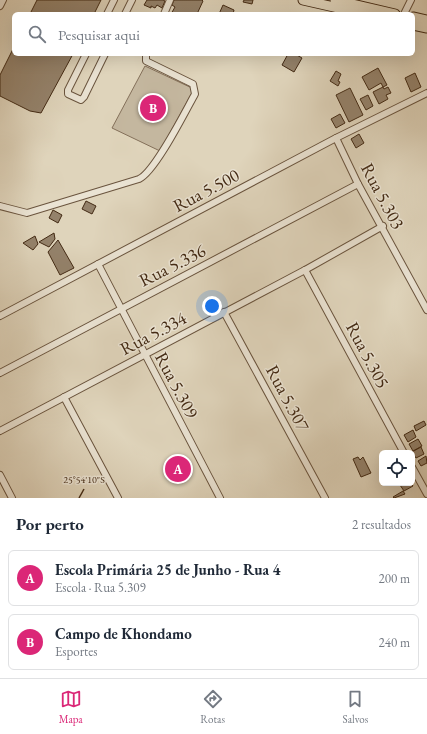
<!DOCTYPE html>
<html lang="pt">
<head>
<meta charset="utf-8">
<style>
  body { margin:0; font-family:"EB Garamond",serif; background:#f2f2f3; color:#1f2937 }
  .controls { position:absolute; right:12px; bottom:12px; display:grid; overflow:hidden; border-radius:6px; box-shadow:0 4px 16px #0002 }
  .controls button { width:36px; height:36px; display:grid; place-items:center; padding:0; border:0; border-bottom:1px solid #e0e1e3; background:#fff; color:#1f2937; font:20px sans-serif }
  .you { position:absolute; left:212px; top:306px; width:14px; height:14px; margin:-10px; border:3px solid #fff; border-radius:50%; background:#1a73e8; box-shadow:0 0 0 6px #1a73e833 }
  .badge { display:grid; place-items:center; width:26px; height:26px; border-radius:50%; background:#db2777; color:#fff; font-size:13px; font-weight:700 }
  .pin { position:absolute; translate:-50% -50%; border:2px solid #fff; box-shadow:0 1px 4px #0006 }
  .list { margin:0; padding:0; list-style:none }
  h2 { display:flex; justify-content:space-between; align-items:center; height:52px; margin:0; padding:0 16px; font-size:17px }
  h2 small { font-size:13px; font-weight:400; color:#747a83 }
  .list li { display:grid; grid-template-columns:26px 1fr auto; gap:12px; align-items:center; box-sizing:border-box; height:56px; margin:0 8px 8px; padding:0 8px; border:1px solid #e0e1e3; border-radius:6px }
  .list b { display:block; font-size:15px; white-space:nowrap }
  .list p { margin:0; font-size:13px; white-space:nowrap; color:#747a83 }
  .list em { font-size:13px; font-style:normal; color:#747a83 }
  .icon { flex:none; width:22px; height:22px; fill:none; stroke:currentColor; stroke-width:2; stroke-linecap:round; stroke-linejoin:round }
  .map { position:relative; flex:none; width:427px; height:498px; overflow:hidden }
  .search { position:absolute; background:#fff; box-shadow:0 4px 16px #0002; left:12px; right:12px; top:12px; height:44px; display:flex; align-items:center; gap:10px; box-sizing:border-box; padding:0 14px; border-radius:6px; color:#747a83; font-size:15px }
  .sheet { height:180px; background:#fff }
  nav { display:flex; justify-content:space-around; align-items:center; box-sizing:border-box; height:56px; border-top:1px solid #e0e1e3; background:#fff; font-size:11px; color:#747a83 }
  nav a { display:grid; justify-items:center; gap:2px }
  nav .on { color:#db2777 }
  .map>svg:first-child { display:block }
  .green { fill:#c4b79f; stroke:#84705a }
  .building { fill:#94826b; stroke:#432a14 }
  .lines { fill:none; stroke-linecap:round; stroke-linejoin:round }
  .minor-casing { stroke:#6a543e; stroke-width:8 }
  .highway-casing { stroke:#432a14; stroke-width:11 }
  .minor { stroke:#eae3d3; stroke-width:6 }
  .highway { stroke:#dfd4bb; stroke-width:9 }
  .ticks { fill:none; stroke:#432a14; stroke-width:1.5 }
  .labels { text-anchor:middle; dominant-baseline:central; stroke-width:3; stroke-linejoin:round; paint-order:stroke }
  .street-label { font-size:18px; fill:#432a14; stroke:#eae3d3 }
  .ticks-label { font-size:10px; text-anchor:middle; fill:#432a14; stroke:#eae3d3; stroke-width:3; stroke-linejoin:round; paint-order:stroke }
</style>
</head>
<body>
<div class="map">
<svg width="427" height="498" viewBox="0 0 427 498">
  <rect width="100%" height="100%" fill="#dfd4bb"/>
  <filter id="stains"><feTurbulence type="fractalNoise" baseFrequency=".005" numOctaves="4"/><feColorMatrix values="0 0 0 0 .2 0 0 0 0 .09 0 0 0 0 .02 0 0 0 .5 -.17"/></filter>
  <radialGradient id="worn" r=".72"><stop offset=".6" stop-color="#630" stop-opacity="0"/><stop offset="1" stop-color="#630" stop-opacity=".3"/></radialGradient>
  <!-- green -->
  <path class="green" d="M 145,66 L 194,89 L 160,151 L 112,128 Z"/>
  <!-- building -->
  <g class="building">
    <path d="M 37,0 L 101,0 L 94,14 L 30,14 Z"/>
    <path d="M 147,0 L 163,0 L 165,1 L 162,8 L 157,5 L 155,8 L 151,6 L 151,8 L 144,5 Z"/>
    <path d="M 174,0 L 202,0 L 203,1 L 197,14 L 171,14 L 175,7 L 172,5 Z"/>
    <path d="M 244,0 L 253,0 L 252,4 L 243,2 Z"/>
    <path d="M 223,5 L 234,10 L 233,14 L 219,14 Z"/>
    <path d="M 14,47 L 14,54 L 73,54 L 41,113 L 30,111 L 0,96 L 0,75 Z"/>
    <path d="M 288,54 L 295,54 L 302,58 L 294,72 L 282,65 Z"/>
    <path d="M 378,68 L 387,85 L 383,87 L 381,83 L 369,90 L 362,77 Z"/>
    <path d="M 336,71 L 341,74 L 338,81 L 340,82 L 338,86 L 330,81 Z"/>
    <path d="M 415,73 L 421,87 L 411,92 L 405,78 Z"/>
    <path d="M 383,87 L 384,89 L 388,87 L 391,93 L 386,95 L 388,99 L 379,104 L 373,92 Z"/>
    <path d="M 350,88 L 363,115 L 349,122 L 336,95 Z"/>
    <path d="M 368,95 L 373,106 L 366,110 L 360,99 Z"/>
    <path d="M 340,114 L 345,123 L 336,128 L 331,119 Z"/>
    <path d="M 359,134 L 364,143 L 356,148 L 351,139 Z"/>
    <path d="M 86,201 L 96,206 L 92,214 L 82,209 Z"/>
    <path d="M 53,210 L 62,215 L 58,223 L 49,218 Z"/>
    <path d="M 54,233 L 55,239 L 49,247 L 39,242 Z"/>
    <path d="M 35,236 L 38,244 L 33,250 L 23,243 Z"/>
    <path d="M 58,240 L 74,268 L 60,275 L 48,252 Z"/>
    <path d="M 424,421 L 426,425 L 416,431 L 414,426 Z"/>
    <path d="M 413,430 L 416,437 L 408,442 L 404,435 Z"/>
    <path d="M 418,439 L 422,446 L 413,451 L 409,444 Z"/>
    <path d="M 421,447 L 424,454 L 416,458 L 412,452 Z"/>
    <path d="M 426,456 L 427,463 L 421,466 L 418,461 Z"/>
    <path d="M 358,457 L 360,460 L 363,457 L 371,473 L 361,477 L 353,459 Z"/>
    <path d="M 403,483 L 411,483 L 413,486 L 404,491 L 400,485 Z"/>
    <path d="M 403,491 L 405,494 L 394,498 L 393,497 Z"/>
  </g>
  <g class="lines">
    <!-- minor casing -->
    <g class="minor-casing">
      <g id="minor">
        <path d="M 0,6 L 3,0"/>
        <path d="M 107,14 L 114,0"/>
        <path d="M 125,14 L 132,0"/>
        <path d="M 164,14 L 170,0"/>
        <path d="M 404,14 L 411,0"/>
        <path d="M 86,54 L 68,90 L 68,94 L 81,100 L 84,97 L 105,54"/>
        <path d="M 336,138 L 358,184 L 427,310"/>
        <path d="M 0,206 L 27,213 L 139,179 C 155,172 185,112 195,94 L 193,84 L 146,61 L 146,54"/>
        <path d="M 98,264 L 220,498"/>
        <path d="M 305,270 L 404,453"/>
        <path d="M 224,312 L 325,498"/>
        <path d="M 0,316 L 336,138 L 427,93"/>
        <path d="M 0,373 L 358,184"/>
        <path d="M 64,397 L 118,498"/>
        <path d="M 0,431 L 305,270 L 383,226"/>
        <path d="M 412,467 L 427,494"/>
        <path d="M 0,475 L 12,498"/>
      </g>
    </g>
    <!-- highway casing -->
    <g class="highway-casing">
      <g id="highway">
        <path d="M 303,0 L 365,14"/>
        <path d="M 335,0 L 395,14"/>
        <path d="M 413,17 L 427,20"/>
        <path d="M 413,25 L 427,28"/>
      </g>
    </g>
    <!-- minor -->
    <use href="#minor" class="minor"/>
    <!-- highway -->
    <use href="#highway" class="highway"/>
  </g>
  <!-- ticks -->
  <path class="ticks" d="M 79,498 L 84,489"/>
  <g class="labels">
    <!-- street labels -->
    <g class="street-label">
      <text transform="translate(206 190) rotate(-28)">Rua 5.500</text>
      <text transform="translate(383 196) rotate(62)">Rua 5.303</text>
      <text transform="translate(172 265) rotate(-27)">Rua 5.336</text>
      <text transform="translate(153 333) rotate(-28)">Rua 5.334</text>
      <text transform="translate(368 355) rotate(62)">Rua 5.305</text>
      <text transform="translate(177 385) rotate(62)">Rua 5.309</text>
      <text transform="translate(288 398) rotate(62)">Rua 5.307</text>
    </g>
  </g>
  <g class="ticks-label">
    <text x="84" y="483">25°54'10"S</text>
  </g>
  <rect width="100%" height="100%" filter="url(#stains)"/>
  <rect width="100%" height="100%" fill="url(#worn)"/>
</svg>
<div class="controls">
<button><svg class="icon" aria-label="locate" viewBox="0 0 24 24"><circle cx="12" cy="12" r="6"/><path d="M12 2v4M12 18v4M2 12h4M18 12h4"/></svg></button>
</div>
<div class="you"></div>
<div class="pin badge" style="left:178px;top:469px">A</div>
<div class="pin badge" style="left:153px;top:108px">B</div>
<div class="search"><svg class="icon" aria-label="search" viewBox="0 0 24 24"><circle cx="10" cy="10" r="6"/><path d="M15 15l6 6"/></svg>Pesquisar aqui</div>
</div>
<section class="sheet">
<h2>Por perto<small>2 resultados</small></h2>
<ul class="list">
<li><span class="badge">A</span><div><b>Escola Primária 25 de Junho - Rua 4</b><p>Escola · Rua 5.309</p></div><em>200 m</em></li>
<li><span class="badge">B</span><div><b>Campo de Khondamo</b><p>Esportes</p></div><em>240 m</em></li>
</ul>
</section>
<nav>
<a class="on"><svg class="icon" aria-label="map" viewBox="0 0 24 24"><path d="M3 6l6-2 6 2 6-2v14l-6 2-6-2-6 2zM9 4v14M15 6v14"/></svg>Mapa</a>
<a><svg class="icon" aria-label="directions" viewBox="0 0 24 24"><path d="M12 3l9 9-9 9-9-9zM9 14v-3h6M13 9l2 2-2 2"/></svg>Rotas</a>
<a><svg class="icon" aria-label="saved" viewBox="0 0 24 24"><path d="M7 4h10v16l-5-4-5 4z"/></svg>Salvos</a>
</nav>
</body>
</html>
